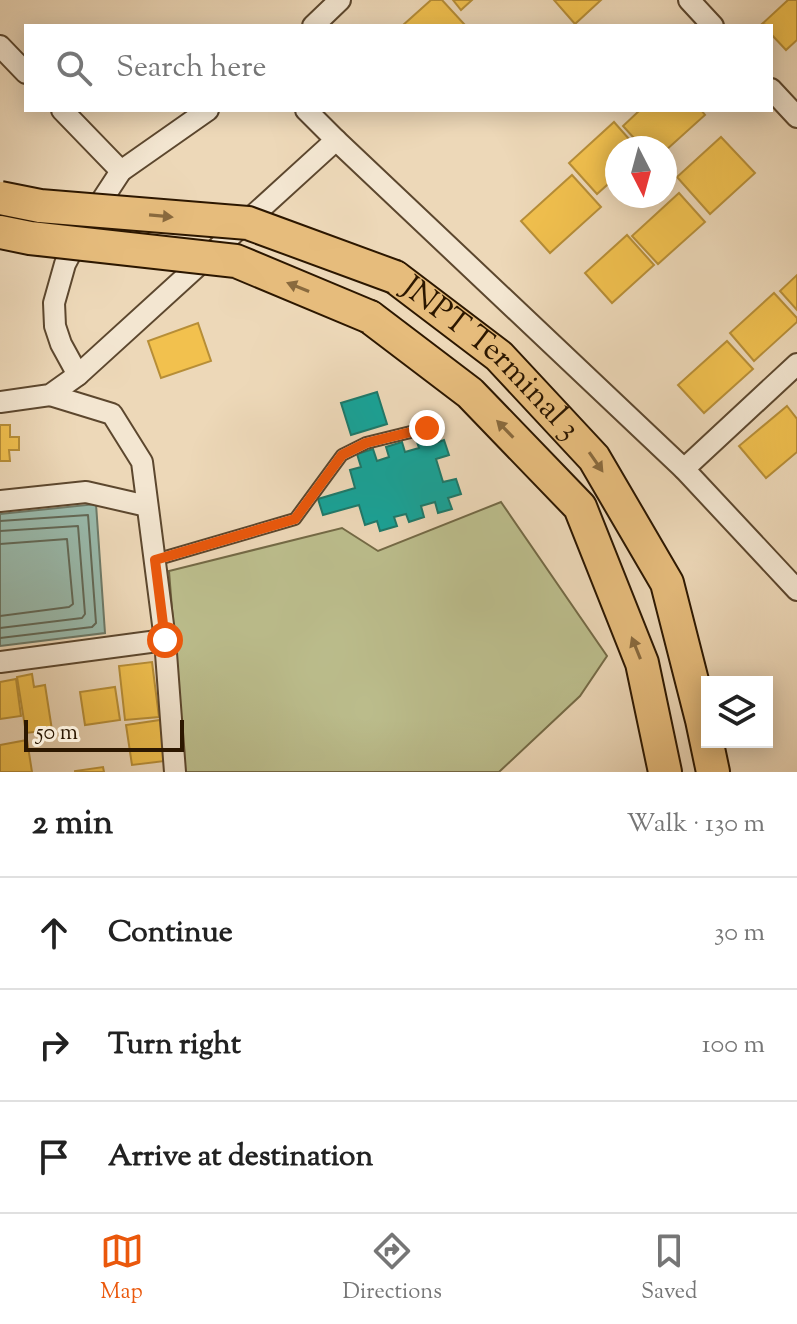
<!DOCTYPE html>
<html lang="en">
<head>
<meta charset="utf-8">
<style>
  body { margin:0; font-family:"Sorts Mill Goudy",serif; background:#f2f2f2; color:#222 }
  .controls { position:absolute; right:24px; bottom:24px; display:grid; overflow:hidden; border-radius:0px; box-shadow:0 4px 20px #0003 }
  .controls button { width:72px; height:72px; display:grid; place-items:center; padding:0; border:0; border-bottom:2px solid #e0e0e0; background:#fff; color:#222; font:40px sans-serif }
  .compass { position:absolute; left:605px; top:136px; width:72px; height:72px; border-radius:50%; background:#fff; box-shadow:0 4px 20px #0003; rotate:174deg }
  .scale { position:absolute; left:24px; bottom:20px; width:160px; box-sizing:border-box; padding-left:8px; border:4px solid #2c1700; border-top:0; font-size:22px; line-height:28px; white-space:nowrap; color:#2c1700; -webkit-text-stroke:6px #f3e6d1; paint-order:stroke }
  .stop { position:absolute; width:24px; height:24px; margin:-18px; border:6px solid #ea580c; border-radius:50%; background:#fff }
  .stop.end { background:#ea580c; border-color:#fff; box-shadow:0 2px 8px #0008 }
  .list { margin:0; padding:0; list-style:none }
  h2 { display:flex; justify-content:space-between; align-items:center; height:104px; margin:0; padding:0 32px; font-size:34px }
  h2 small { font-size:26px; font-weight:400; color:#767676 }
  .list li { display:grid; grid-template-columns:52px 1fr auto; gap:24px; align-items:center; box-sizing:border-box; height:112px; padding:0 32px; border-top:2px solid #e0e0e0 }
  .list b { display:block; font-size:30px; white-space:nowrap }
  .list em { font-size:26px; font-style:normal; color:#767676 }
  .icon { flex:none; width:44px; height:44px; fill:none; stroke:currentColor; stroke-width:2; stroke-linecap:round; stroke-linejoin:round }
  .map { position:relative; flex:none; width:797px; height:772px; overflow:hidden }
  .search { position:absolute; background:#fff; box-shadow:0 4px 20px #0003; left:24px; right:24px; top:24px; height:88px; display:flex; align-items:center; gap:20px; box-sizing:border-box; padding:0 28px; border-radius:0px; color:#767676; font-size:30px }
  .sheet { height:440px; background:#fff }
  nav { display:flex; justify-content:space-around; align-items:center; box-sizing:border-box; height:112px; border-top:2px solid #e0e0e0; background:#fff; font-size:22px; color:#767676 }
  nav a { display:grid; justify-items:center; gap:4px }
  nav .on { color:#ea580c }
  .map>svg:first-child { display:block }
  .green { fill:#bcbe8d; stroke:#746a46; stroke-width:2 }
  .water { fill:#99baac; stroke:#6d7967; stroke-width:2 }
  .homes { fill:#f2c14e; stroke:#b78e37; stroke-width:2 }
  .public { fill:#17a398; stroke:#1d796a; stroke-width:2 }
  .lines { fill:none; stroke-linecap:round; stroke-linejoin:round }
  .shore { stroke:#626856; stroke-width:2 }
  .service-casing { stroke:#5c472e; stroke-width:14 }
  .minor-casing { stroke:#5c472e; stroke-width:24 }
  .primary-casing { stroke:#2c1700; stroke-width:36 }
  .service { stroke:#f3e6d1; stroke-width:10 }
  .minor { stroke:#f3e6d1; stroke-width:20 }
  .primary { stroke:#e6bc7c; stroke-width:32 }
  .primary-bridge-casing { stroke:#2c1700; stroke-width:36; stroke-linecap:butt }
  .primary-bridge { stroke:#e6bc7c; stroke-width:32 }
  .oneway { fill:#896a3e }
  .route { stroke:#ea580c; stroke-width:10 }
  .labels { text-anchor:middle; dominant-baseline:central; stroke-width:8; stroke-linejoin:round; paint-order:stroke }
  .street-label { font-size:32px; fill:#2c1700; stroke:#f3e6d1 }
</style>
</head>
<body>
<div class="map">
<svg width="797" height="772" viewBox="0 0 797 772">
  <rect width="100%" height="100%" fill="#edd8b8"/>
  <filter id="stains"><feTurbulence type="fractalNoise" baseFrequency=".0025" numOctaves="4"/><feColorMatrix values="0 0 0 0 .2 0 0 0 0 .09 0 0 0 0 .02 0 0 0 .5 -.17"/></filter>
  <radialGradient id="worn" r=".72"><stop offset=".6" stop-color="#630" stop-opacity="0"/><stop offset="1" stop-color="#630" stop-opacity=".3"/></radialGradient>
  <!-- green -->
  <path class="green" d="M 501,502 L 607,656 L 580,696 L 499,772 L 185,772 L 169,571 L 342,528 L 378,551 Z"/>
  <!-- water -->
  <path class="water" d="M 96,504 L 105,633 L 0,646 L 0,514 Z"/>
  <!-- homes -->
  <g class="homes">
    <path d="M 431,0 L 442,0 L 465,25 L 402,26 Z"/>
    <path d="M 453,0 L 472,0 L 461,10 Z"/>
    <path d="M 554,0 L 601,0 L 575,24 Z"/>
    <path d="M 788,0 L 797,0 L 797,40 L 786,50 L 771,34 L 771,26 L 762,24 Z"/>
    <path d="M 640,110 L 701,110 L 705,115 L 665,151 L 665,148 L 643,148 L 623,126 Z"/>
    <path d="M 614,122 L 637,148 L 617,148 L 617,176 L 597,194 L 569,163 Z"/>
    <path d="M 721,137 L 755,173 L 710,214 L 677,177 Z"/>
    <path d="M 572,175 L 601,207 L 550,253 L 521,221 Z"/>
    <path d="M 679,193 L 705,222 L 658,264 L 632,236 Z"/>
    <path d="M 627,235 L 654,265 L 612,303 L 585,273 Z"/>
    <path d="M 797,275 L 797,310 L 780,291 Z"/>
    <path d="M 774,293 L 797,318 L 797,322 L 754,361 L 730,333 Z"/>
    <path d="M 198,323 L 211,361 L 161,378 L 148,341 Z"/>
    <path d="M 727,341 L 753,369 L 704,413 L 678,385 Z"/>
    <path d="M 787,406 L 797,419 L 797,452 L 766,478 L 739,446 Z"/>
    <path d="M 0,425 L 10,425 L 10,437 L 19,437 L 19,450 L 9,450 L 10,461 L 0,461 Z"/>
    <path d="M 152,662 L 159,717 L 125,720 L 119,666 Z"/>
    <path d="M 32,674 L 34,687 L 45,685 L 52,730 L 26,733 L 17,677 Z"/>
    <path d="M 16,679 L 21,716 L 0,719 L 0,682 Z"/>
    <path d="M 115,687 L 120,720 L 85,725 L 80,692 Z"/>
    <path d="M 160,720 L 165,761 L 132,765 L 126,725 Z"/>
    <path d="M 27,740 L 32,772 L 0,772 L 0,745 Z"/>
    <path d="M 103,767 L 104,772 L 75,772 L 75,771 Z"/>
  </g>
  <!-- public -->
  <g class="public">
    <path d="M 377,392 L 387,424 L 351,435 L 341,403 Z"/>
    <path d="M 430,434 L 433,444 L 444,440 L 449,455 L 436,459 L 443,482 L 456,479 L 461,494 L 448,498 L 452,509 L 438,513 L 435,502 L 421,506 L 424,517 L 409,522 L 406,514 L 394,517 L 397,526 L 380,531 L 377,521 L 365,525 L 359,505 L 323,515 L 318,499 L 355,488 L 350,470 L 361,467 L 357,454 L 373,449 L 377,461 L 389,457 L 386,447 L 402,442 L 405,452 L 419,448 L 416,439 Z"/>
  </g>
  <g class="lines">
    <!-- shore -->
    <g class="shore">
      <path d="M 0,521 L 88,515 L 96,623 L 92,627 L 0,638"/>
      <path d="M 0,531 L 78,526 L 85,614 L 82,618 L 0,628"/>
      <path d="M 0,544 L 67,539 L 73,604 L 69,607 L 0,616"/>
    </g>
    <!-- service casing -->
    <g class="service-casing">
      <path id="service" d="M 155,560 L 295,519 L 342,455 L 366,443 L 427,428"/>
    </g>
    <!-- minor casing -->
    <g class="minor-casing">
      <g id="minor">
        <path d="M 689,0 L 713,26"/>
        <path d="M 313,26 L 340,0"/>
        <path d="M 0,46 L 26,73"/>
        <path d="M 771,89 L 797,117"/>
        <path d="M 62,110 L 121,171"/>
        <path d="M 306,110 L 336,140"/>
        <path d="M 78,375 L 61,344 L 55,326 L 54,303 L 65,264 L 85,226 L 121,171 L 208,110"/>
        <path d="M 50,395 L 112,414 L 142,462 L 165,640 L 175,772"/>
        <path d="M 0,402 L 50,395 L 78,375 L 336,140 L 684,469 L 797,590"/>
        <path d="M 684,469 L 797,364"/>
        <path d="M 0,501 L 86,492 L 147,506"/>
        <path d="M 0,662 L 165,640"/>
      </g>
    </g>
    <!-- primary casing -->
    <g class="primary-casing">
      <g id="primary">
        <path id="s1" d="M 395,277 L 499,356 L 594,458 L 667,583 L 702,720 L 713,772"/>
        <path d="M 370,317 L 470,393 L 580,507 L 642,663 L 665,772"/>
      </g>
    </g>
    <!-- service -->
    <use href="#service" class="service"/>
    <!-- minor -->
    <use href="#minor" class="minor"/>
    <!-- primary -->
    <use href="#primary" class="primary"/>
    <!-- primary-bridge casing -->
    <g class="primary-bridge-casing">
      <g id="primary-bridge">
        <path d="M 0,198 L 40,206 L 248,223 L 395,277"/>
        <path d="M 0,232 L 30,238 L 236,261 L 370,317"/>
      </g>
    </g>
    <!-- primary-bridge -->
    <use href="#primary-bridge" class="primary-bridge"/>
  </g>
  <!-- one-way arrows -->
  <defs><path id="oneway-solid" d="M-6-.8H1V-3.2L6.5 0L1 3.2V.8H-6Z" transform="scale(2)"/></defs>
  <g class="oneway">
    <use href="#oneway-solid" transform="translate(161 216) rotate(5)"/>
    <use href="#oneway-solid" transform="translate(298 287) rotate(-158)"/>
    <use href="#oneway-solid" transform="translate(505 429) rotate(-134)"/>
    <use href="#oneway-solid" transform="translate(596 462) rotate(55)"/>
    <use href="#oneway-solid" transform="translate(636 648) rotate(-112)"/>
  </g>
  <g class="lines">
    <!-- route -->
    <path class="route" d="M 165,640 L 155,560 L 295,519 L 342,455 L 366,443 L 427,428"/>
  </g>
  <g class="labels">
    <!-- street labels -->
    <g class="street-label">
      <text stroke="none"><textPath href="#s1" startOffset="126">JNPT Terminal 3</textPath></text>
    </g>
  </g>
  <rect width="100%" height="100%" filter="url(#stains)"/>
  <rect width="100%" height="100%" fill="url(#worn)"/>
</svg>
<div class="controls">
<button><svg class="icon" aria-label="layers" viewBox="0 0 24 24"><path d="M12 4l9 5-9 5-9-5zM3 14l9 5 9-5"/></svg></button>
</div>
<svg class="compass" viewBox="-18 -18 36 36"><path d="M0-13l5 13h-10z" fill="#e53935"/><path d="M0 13l5-13h-10z" fill="#767676"/></svg>
<div class="scale">50 m</div>
<div class="stop" style="left:165px;top:640px"></div>
<div class="stop end" style="left:427px;top:428px"></div>
<div class="search"><svg class="icon" aria-label="search" viewBox="0 0 24 24"><circle cx="10" cy="10" r="6"/><path d="M15 15l6 6"/></svg>Search here</div>
</div>
<section class="sheet">
<h2>2 min<small>Walk · 130 m</small></h2>
<ul class="list">
<li><svg class="icon" aria-label="ahead" viewBox="0 0 24 24"><path d="M12 20V5M6 11l6-6 6 6"/></svg><div><b>Continue</b></div><em>30 m</em></li>
<li><svg class="icon" aria-label="right" viewBox="0 0 24 24"><path d="M7 20v-9h11M14 6l5 5-5 5"/></svg><div><b>Turn right</b></div><em>100 m</em></li>
<li><svg class="icon" aria-label="arrive" viewBox="0 0 24 24"><path d="M6 21V4h12l-3 4 3 4H6"/></svg><div><b>Arrive at destination</b></div></li>
</ul>
</section>
<nav>
<a class="on"><svg class="icon" aria-label="map" viewBox="0 0 24 24"><path d="M3 6l6-2 6 2 6-2v14l-6 2-6-2-6 2zM9 4v14M15 6v14"/></svg>Map</a>
<a><svg class="icon" aria-label="directions" viewBox="0 0 24 24"><path d="M12 3l9 9-9 9-9-9zM9 14v-3h6M13 9l2 2-2 2"/></svg>Directions</a>
<a><svg class="icon" aria-label="saved" viewBox="0 0 24 24"><path d="M7 4h10v16l-5-4-5 4z"/></svg>Saved</a>
</nav>
</body>
</html>
